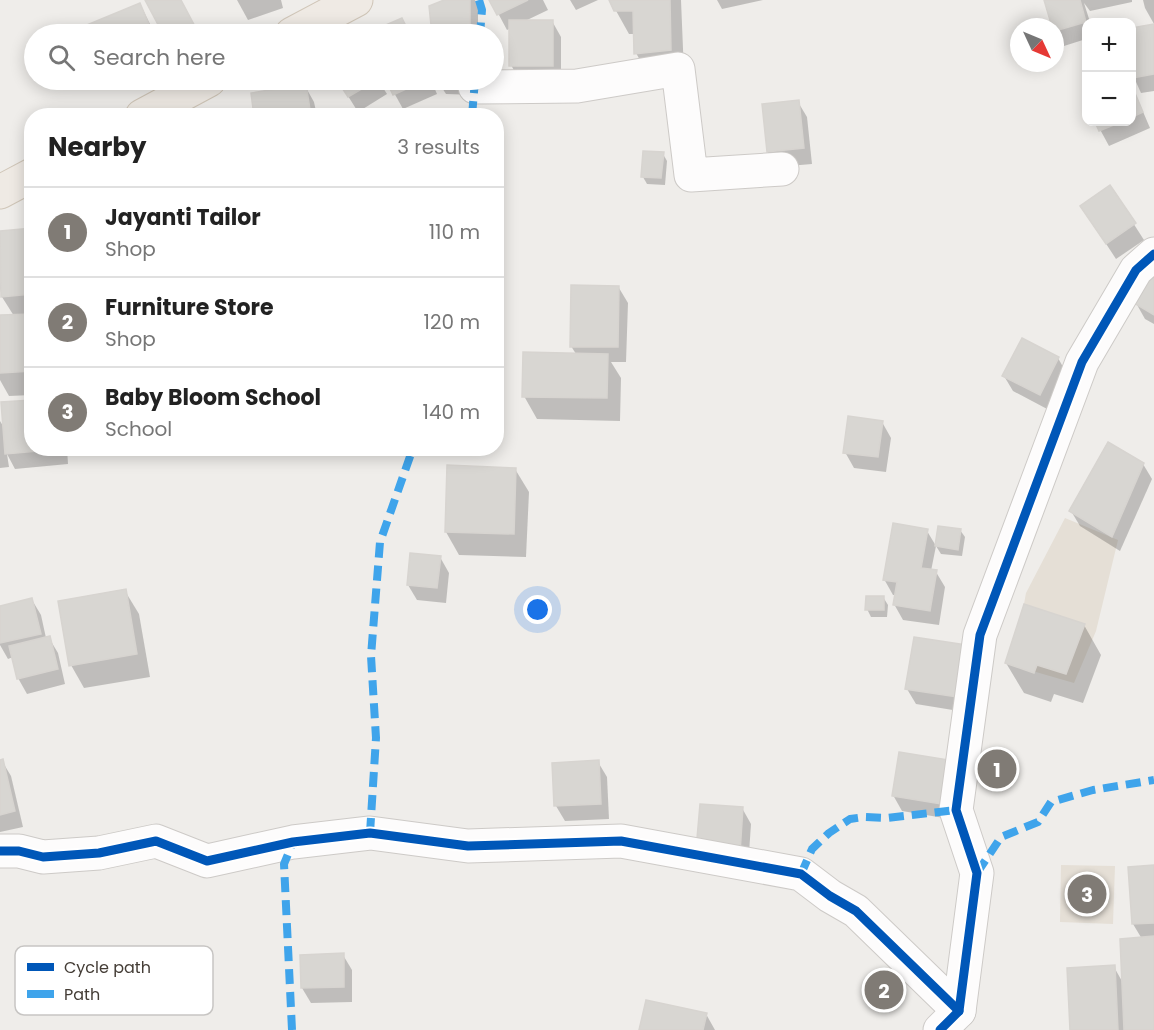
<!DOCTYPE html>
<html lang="en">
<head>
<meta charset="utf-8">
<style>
  body { margin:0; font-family:Poppins,sans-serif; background:#f2f2f2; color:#222 }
  .controls { position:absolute; right:18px; top:18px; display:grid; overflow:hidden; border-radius:12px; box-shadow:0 3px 15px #0003 }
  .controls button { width:54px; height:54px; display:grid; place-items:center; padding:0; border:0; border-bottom:2px solid #e0e0e0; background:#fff; color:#222; font:30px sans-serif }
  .compass { position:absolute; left:1010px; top:18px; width:54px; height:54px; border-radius:50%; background:#fff; box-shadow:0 3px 15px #0003; rotate:134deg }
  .you { position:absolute; left:538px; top:610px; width:21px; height:21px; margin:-15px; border:4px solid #fff; border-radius:50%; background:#1a73e8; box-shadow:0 0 0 9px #1a73e833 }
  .badge { display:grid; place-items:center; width:39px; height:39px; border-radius:50%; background:#807b75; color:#fff; font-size:20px; font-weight:700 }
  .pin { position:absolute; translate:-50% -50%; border:3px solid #fff; box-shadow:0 2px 6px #0006 }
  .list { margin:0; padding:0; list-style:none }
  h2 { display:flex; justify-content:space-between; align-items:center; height:78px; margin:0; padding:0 24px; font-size:26px }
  h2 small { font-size:20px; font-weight:400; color:#767676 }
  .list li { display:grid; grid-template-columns:39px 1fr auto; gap:18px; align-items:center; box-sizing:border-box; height:90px; padding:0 24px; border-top:2px solid #e0e0e0 }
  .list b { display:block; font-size:22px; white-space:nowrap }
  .list p { margin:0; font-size:20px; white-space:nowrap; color:#767676 }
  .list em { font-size:20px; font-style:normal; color:#767676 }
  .icon { flex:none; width:33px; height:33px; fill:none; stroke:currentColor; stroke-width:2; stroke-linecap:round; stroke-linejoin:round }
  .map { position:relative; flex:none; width:1154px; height:1030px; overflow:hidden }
  .search { position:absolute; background:#fff; box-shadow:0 3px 15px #0003; left:24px; top:24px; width:480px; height:66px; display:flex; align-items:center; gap:15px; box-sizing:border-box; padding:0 21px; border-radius:33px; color:#767676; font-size:22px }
  .panel { position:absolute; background:#fff; box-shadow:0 3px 15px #0003; left:24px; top:108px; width:480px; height:348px; border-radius:24px }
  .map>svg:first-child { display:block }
  .education { fill:#e5dfd6 }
  .shadow { fill:#0003 }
  .building { fill:#d8d6d2; stroke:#d7d4d0; stroke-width:1.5 }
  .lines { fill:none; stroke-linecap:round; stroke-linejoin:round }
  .minor-casing { stroke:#cdcac7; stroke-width:35 }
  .major-casing { stroke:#d0c6b8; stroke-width:35 }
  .minor { stroke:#fdfcfc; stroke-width:33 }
  .major { stroke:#efeae4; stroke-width:33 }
  .quiet { stroke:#3fa4eb; stroke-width:8; stroke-dasharray:15 8; stroke-linecap:butt }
  .cycleway-casing { stroke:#fff; stroke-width:13 }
  .cycleway { stroke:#0057b8; stroke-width:9 }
  .key { fill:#fff; stroke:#c7c5c3; stroke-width:1.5 }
  .key-label { font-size:16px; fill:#443d36 }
</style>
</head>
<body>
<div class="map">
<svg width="1154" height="1030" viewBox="0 0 1154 1030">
  <rect width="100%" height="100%" fill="#efedea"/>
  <!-- education -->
  <g class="education">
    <path d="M 1065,518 L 1118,540 L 1096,631 L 1074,683 L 1005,663 L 1024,604 L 1026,593 Z"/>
    <path d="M 1061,865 L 1115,866 L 1113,924 L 1060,922 Z"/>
  </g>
  <!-- shadow -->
  <g class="shadow">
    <path d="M 237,0 L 281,0 L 283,8 L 248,20 Z"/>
    <path d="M 448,0 L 475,0 L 478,6 L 478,34 L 433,34 L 431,7 Z"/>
    <path d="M 491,0 L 543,0 L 548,10 L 525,21 L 552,21 L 561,37 L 561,81 L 520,81 L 511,65 L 511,28 L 507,30 Z"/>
    <path d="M 570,0 L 598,0 L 576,10 Z"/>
    <path d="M 610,0 L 681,0 L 684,73 L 649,76 L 636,53 L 635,34 L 629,34 Z"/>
    <path d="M 717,0 L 763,0 L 722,9 Z"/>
    <path d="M 1046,0 L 1132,0 L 1132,2 L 1090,11 L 1084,3 L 1090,22 L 1086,22 L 1086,39 L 1064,46 L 1055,31 Z"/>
    <path d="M 1143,0 L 1154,0 L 1154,24 L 1145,8 Z"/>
    <path d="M 140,4 L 155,34 L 92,34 L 89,26 Z"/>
    <path d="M 401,20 L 410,34 L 369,34 Z"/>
    <path d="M 1154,26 L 1154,91 L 1141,93 L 1132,73 L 1132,30 Z"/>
    <path d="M 111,80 L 136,80 L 116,88 Z"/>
    <path d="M 338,80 L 378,80 L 387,94 L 358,112 Z"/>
    <path d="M 387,80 L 431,80 L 437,94 L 403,109 Z"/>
    <path d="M 437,80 L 477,80 L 477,95 L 446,94 Z"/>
    <path d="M 305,86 L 314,102 L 317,116 L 256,116 Z"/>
    <path d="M 1132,86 L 1150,128 L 1109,146 L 1096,122 L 1132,122 Z"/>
    <path d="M 798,102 L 807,117 L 812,164 L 777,167 L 768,152 L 764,105 Z"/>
    <path d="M 663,154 L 667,161 L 665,185 L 647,184 L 643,177 Z"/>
    <path d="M 1110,187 L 1144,240 L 1116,259 L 1082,207 Z"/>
    <path d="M 32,230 L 32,395 L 9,396 L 0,380 L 0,317 L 14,316 L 2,297 L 0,288 L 0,233 Z"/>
    <path d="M 1154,270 L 1154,324 L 1145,319 L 1136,303 Z"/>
    <path d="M 619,288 L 628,303 L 626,362 L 611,362 L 621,378 L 620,421 L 537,419 L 524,396 L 576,354 L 571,346 Z"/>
    <path d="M 1058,358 L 1067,374 L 1049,410 L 1013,391 L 1004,376 Z"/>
    <path d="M 0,421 L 5,429 L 32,448 L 67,448 L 68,464 L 15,469 L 7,454 L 9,467 L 0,468 Z"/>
    <path d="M 882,422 L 891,438 L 886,472 L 854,468 L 845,452 Z"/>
    <path d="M 1143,464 L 1152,479 L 1120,551 L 1080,526 L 1071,511 Z"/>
    <path d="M 515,469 L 529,492 L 526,557 L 459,555 L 446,532 Z"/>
    <path d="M 960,530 L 965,537 L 962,556 L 941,554 L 936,546 Z"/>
    <path d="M 927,531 L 936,546 L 931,571 L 936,572 L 945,587 L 939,625 L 903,620 L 894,604 L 896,595 L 893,595 L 884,579 Z"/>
    <path d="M 440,557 L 449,573 L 446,603 L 417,600 L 408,585 Z"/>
    <path d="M 125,591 L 139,614 L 150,677 L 84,688 L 71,665 Z"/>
    <path d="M 883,597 L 888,605 L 887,617 L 871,617 L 867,609 Z"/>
    <path d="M 32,600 L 41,615 L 46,638 L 49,638 L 58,653 L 65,684 L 27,694 L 18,678 L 13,657 L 8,659 L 0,645 L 0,607 Z"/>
    <path d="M 1084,625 L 1101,655 L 1083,703 L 1054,694 L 1051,702 L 1024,693 L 1006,663 Z"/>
    <path d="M 965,647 L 965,712 L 916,704 L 907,689 Z"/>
    <path d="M 0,761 L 2,761 L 11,776 L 23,827 L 0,832 Z"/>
    <path d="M 948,761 L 950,819 L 902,811 L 893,795 Z"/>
    <path d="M 598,762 L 607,777 L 609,819 L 565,821 L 556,806 Z"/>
    <path d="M 701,805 L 742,808 L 751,824 L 748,868 Z"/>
    <path d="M 1154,866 L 1154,1030 L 1072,1030 L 1114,967 L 1123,983 L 1142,939 L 1133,924 L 1129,868 Z"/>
    <path d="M 343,955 L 352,970 L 352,1002 L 311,1003 L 302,988 Z"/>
    <path d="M 706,1014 L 715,1030 L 641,1030 Z"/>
  </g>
  <!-- building -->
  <g class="building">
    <path d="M 145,0 L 181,0 L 199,34 L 163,34 Z"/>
    <path d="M 444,0 L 470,0 L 470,34 L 432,34 L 429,6 Z"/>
    <path d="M 489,0 L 528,0 L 497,15 Z"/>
    <path d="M 609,0 L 670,0 L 671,50 L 634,54 L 633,11 L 614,11 Z"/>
    <path d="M 1044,0 L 1080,0 L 1086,22 L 1055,31 L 1055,27 L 1052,27 Z"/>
    <path d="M 140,3 L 153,34 L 91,34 L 87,25 Z"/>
    <path d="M 402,18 L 410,34 L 365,34 Z"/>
    <rect x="509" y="20" width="44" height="46"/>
    <path d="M 1154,24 L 1154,74 L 1132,78 L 1132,28 Z"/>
    <path d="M 337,80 L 377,80 L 348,97 Z"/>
    <path d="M 386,80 L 426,80 L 393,95 Z"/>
    <path d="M 306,84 L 311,116 L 254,116 L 251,93 Z"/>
    <path d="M 1132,86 L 1143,112 L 1132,117 Z"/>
    <path d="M 799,100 L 804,148 L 767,152 L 762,104 Z"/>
    <path d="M 1095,122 L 1121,122 L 1099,131 Z"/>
    <path d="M 643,151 L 664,152 L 661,178 L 641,177 Z"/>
    <path d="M 1110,185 L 1136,223 L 1106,244 L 1080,206 Z"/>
    <path d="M 32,228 L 32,294 L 1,297 L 0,231 Z"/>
    <path d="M 1154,267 L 1154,315 L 1134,303 Z"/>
    <path d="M 571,285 L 619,286 L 618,347 L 570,347 Z"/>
    <path d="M 32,314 L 32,371 L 0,373 L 0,315 Z"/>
    <path d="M 1022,338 L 1059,357 L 1040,395 L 1002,376 Z"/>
    <path d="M 523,352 L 608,354 L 607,398 L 522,397 Z"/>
    <path d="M 32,400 L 32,448 L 61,449 L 5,454 L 1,402 Z"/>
    <path d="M 848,416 L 883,421 L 878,457 L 843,453 Z"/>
    <path d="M 1108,442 L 1144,463 L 1112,537 L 1069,511 Z"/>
    <path d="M 447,465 L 516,468 L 514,534 L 445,532 Z"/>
    <path d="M 893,523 L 928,529 L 921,568 L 937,570 L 930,611 L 893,605 L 897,582 L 883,580 Z"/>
    <path d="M 938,526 L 961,529 L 958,550 L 935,546 Z"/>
    <path d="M 410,553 L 441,556 L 437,588 L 407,585 Z"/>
    <path d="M 126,589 L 137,654 L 69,666 L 58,601 Z"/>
    <path d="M 866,596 L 884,596 L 884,610 L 865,610 Z"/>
    <path d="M 32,598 L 41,634 L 0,643 L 0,606 Z"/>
    <path d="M 1024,604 L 1085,624 L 1066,674 L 1037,665 L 1034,673 L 1005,663 Z"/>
    <path d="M 50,636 L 58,669 L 17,679 L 9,646 Z"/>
    <path d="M 914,637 L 966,645 L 957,697 L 905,689 Z"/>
    <path d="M 899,752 L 949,760 L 941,804 L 892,796 Z"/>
    <path d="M 3,759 L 15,811 L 0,815 L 0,760 Z"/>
    <path d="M 599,760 L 601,804 L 554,806 L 552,763 Z"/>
    <path d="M 700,804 L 743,807 L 740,853 L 696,850 Z"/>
    <path d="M 1154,865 L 1154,923 L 1132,924 L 1128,867 Z"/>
    <path d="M 1154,936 L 1154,1030 L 1124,1030 L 1120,939 Z"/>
    <path d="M 344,953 L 344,987 L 301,988 L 300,955 Z"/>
    <path d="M 1115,965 L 1118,1030 L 1070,1030 L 1067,968 Z"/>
    <path d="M 646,1000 L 707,1013 L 703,1030 L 639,1030 Z"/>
  </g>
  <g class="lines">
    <!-- minor casing -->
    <g class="minor-casing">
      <g id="minor">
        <path d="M 475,87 L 577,86 L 678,69 L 691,175 L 782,169"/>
        <path d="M 0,851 L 19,851 L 43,857 L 99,853 L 156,841 L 207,861 L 293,842 L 370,833 L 468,846 L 621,841 L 801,874 L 830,896 L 856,911 L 959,1011"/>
        <path d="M 940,1030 L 959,1011 L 977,873 L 956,810 L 980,635 L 1082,362 L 1136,270 L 1154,254"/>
      </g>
    </g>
    <!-- major casing -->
    <g class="major-casing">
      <g id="major">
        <path d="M 292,34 L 356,0"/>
        <path d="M 142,116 L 209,80"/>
        <path d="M 0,192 L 32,175"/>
      </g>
    </g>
    <!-- minor -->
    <use href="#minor" class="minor"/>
    <!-- major -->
    <use href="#major" class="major"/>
    <!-- quiet -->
    <g class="quiet">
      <path d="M 479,0 L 482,10 L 480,34"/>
      <path d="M 472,116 L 475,80"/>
      <path d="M 370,833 L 376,738 L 371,656 L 380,542 L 413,448"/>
      <path d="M 977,873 L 1001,837 L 1038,822 L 1051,802 L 1093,790 L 1154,780"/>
      <path d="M 801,874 L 812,849 L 829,833 L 850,819 L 864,817 L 887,818 L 956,810"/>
      <path d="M 292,1030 L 284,864 L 293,842"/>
    </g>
    <!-- cycleway casing -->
    <g class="cycleway-casing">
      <g id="cycleway">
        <path d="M 0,851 L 19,851 L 43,857 L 99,853 L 156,841 L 207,861 L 293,842 L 370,833 L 468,846 L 621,841 L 801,874 L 830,896 L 856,911 L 959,1011"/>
        <path d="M 940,1030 L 959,1011 L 977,873 L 956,810 L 980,635 L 1082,362 L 1136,270 L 1154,254"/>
      </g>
    </g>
    <!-- cycleway -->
    <use href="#cycleway" class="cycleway"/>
  </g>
  <!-- legend -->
  <rect x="15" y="946" width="198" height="69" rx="9" class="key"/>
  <rect x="27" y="963" width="27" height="8" fill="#0057b8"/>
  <rect x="27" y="990" width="27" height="8" fill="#3fa4eb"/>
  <g class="key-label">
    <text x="64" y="973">Cycle path</text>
    <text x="64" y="1000">Path</text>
  </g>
</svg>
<div class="controls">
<button>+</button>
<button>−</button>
</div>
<svg class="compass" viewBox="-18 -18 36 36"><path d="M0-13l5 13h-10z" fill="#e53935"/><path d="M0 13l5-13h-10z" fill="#767676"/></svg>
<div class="you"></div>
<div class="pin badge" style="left:997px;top:769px">1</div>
<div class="pin badge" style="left:884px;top:990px">2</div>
<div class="pin badge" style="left:1087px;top:894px">3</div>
<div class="search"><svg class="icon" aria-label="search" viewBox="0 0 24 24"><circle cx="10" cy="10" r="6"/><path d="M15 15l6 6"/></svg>Search here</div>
<section class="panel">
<h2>Nearby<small>3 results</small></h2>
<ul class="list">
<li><span class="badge">1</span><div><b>Jayanti Tailor</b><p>Shop</p></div><em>110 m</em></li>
<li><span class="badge">2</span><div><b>Furniture Store</b><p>Shop</p></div><em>120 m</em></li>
<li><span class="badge">3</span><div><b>Baby Bloom School</b><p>School</p></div><em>140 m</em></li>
</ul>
</section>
</div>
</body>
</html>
